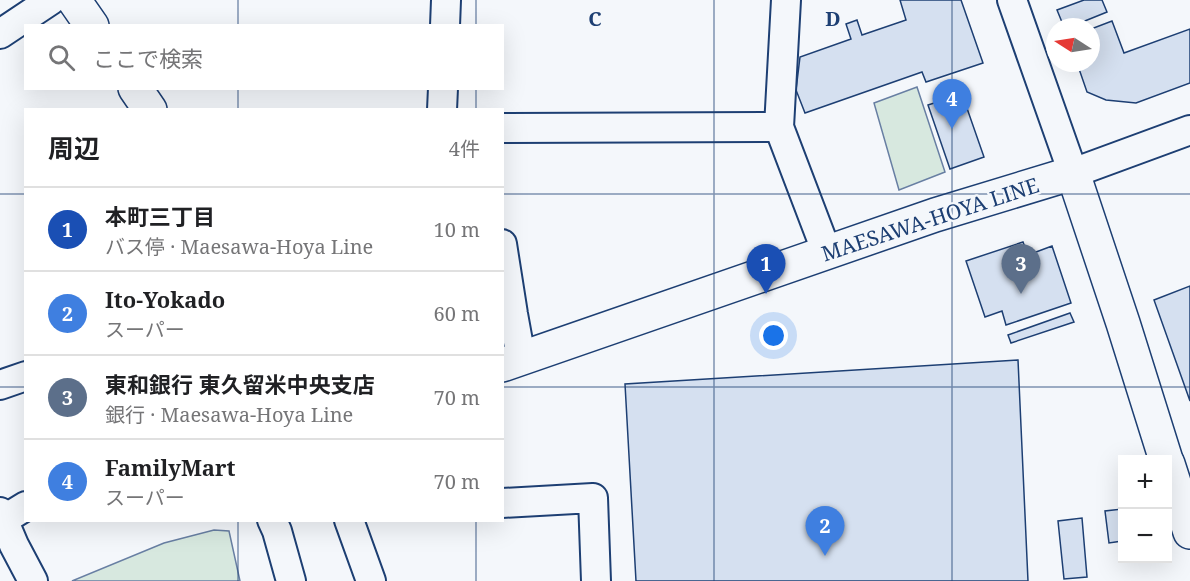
<!DOCTYPE html>
<html lang="ja">
<head>
<meta charset="utf-8">
<style>
  body { margin:0; font-family:"Noto Serif","Noto Sans JP",serif; background:#f2f2f2; color:#202124 }
  .controls { position:absolute; right:18px; bottom:18px; display:grid; overflow:hidden; border-radius:0px; box-shadow:0 6px 24px #0002 }
  .controls button { width:54px; height:54px; display:grid; place-items:center; padding:0; border:0; border-bottom:2px solid #e0e0e0; background:#fff; color:#202124; font:30px sans-serif }
  .compass { position:absolute; left:1046px; top:18px; width:54px; height:54px; border-radius:50%; background:#fff; box-shadow:0 6px 24px #0002; rotate:282deg }
  .you { position:absolute; left:774px; top:336px; width:21px; height:21px; margin:-15px; border:4px solid #fff; border-radius:50%; background:#1a73e8; box-shadow:0 0 0 9px #1a73e833 }
  .badge { display:grid; place-items:center; width:39px; height:39px; border-radius:50%; background:#c62828; color:#fff; font-size:20px; font-weight:700 }
  .pin { position:absolute; translate:-50% -50px; filter:drop-shadow(0 2px 3px #0008) }
  .pin::after { content:''; position:absolute; top:32px; width:21px; height:18px; background:inherit; clip-path:polygon(0 0,100% 0,50% 100%) }
  .list { margin:0; padding:0; list-style:none }
  h2 { display:flex; justify-content:space-between; align-items:center; height:78px; margin:0; padding:0 24px; font-size:26px }
  h2 small { font-size:20px; font-weight:400; color:#757577 }
  .list li { display:grid; grid-template-columns:39px 1fr auto; gap:18px; align-items:center; box-sizing:border-box; height:84px; padding:0 24px; border-top:2px solid #e0e0e0 }
  .list b { display:block; font-size:22px; white-space:nowrap }
  .list p { margin:0; font-size:20px; white-space:nowrap; color:#757577 }
  .list em { font-size:20px; font-style:normal; color:#757577 }
  .icon { flex:none; width:33px; height:33px; fill:none; stroke:currentColor; stroke-width:2; stroke-linecap:round; stroke-linejoin:round }
  .map { position:relative; flex:none; width:1190px; height:581px; overflow:hidden }
  .search { position:absolute; background:#fff; box-shadow:0 6px 24px #0002; left:24px; top:24px; width:480px; height:66px; display:flex; align-items:center; gap:15px; box-sizing:border-box; padding:0 21px; border-radius:0px; color:#757577; font-size:22px }
  .panel { position:absolute; background:#fff; box-shadow:0 6px 24px #0002; left:24px; top:108px; width:480px; height:414px; border-radius:0px }
  .map>svg:first-child { display:block }
  .green { fill:#d7e8df; stroke:#687fa3; stroke-width:1.5 }
  .building { fill:#d5e0f0; stroke:#1d3f73; stroke-width:1.5 }
  .lines { fill:none; stroke-linecap:round; stroke-linejoin:round }
  .minor-casing { stroke:#1d3f73; stroke-width:32 }
  .major-casing { stroke:#1d3f73; stroke-width:36 }
  .minor { stroke:#f4f7fb; stroke-width:28 }
  .major { stroke:#f4f7fb; stroke-width:33 }
  .grid { fill:none; stroke:#1d3f73; stroke-width:1.5; stroke-opacity:0.55 }
  .labels { text-anchor:middle; dominant-baseline:central; stroke-width:4.5; stroke-linejoin:round; paint-order:stroke }
  .street-label { font-size:21px; fill:#1d3f73; stroke:#f4f7fb }
  .grid-label { font-size:20px; text-anchor:middle; font-weight:bold; fill:#1d3f73; stroke:#f4f7fb; stroke-width:4.5; stroke-linejoin:round; paint-order:stroke }
</style>
</head>
<body>
<div class="map">
<svg width="1190" height="581" viewBox="0 0 1190 581">
  <rect width="100%" height="100%" fill="#f4f7fb"/>
  <!-- green -->
  <g class="green">
    <path d="M 917,87 L 945,172 L 899,190 L 874,103 Z"/>
    <path d="M 214,530 L 229,531 L 240,581 L 72,581 L 164,543 Z"/>
  </g>
  <!-- building -->
  <g class="building">
    <path d="M 900,0 L 961,0 L 983,63 L 926,82 L 922,72 L 805,113 L 796,90 L 800,57 L 851,39 L 846,24 L 857,20 L 862,35 L 906,20 Z"/>
    <path d="M 1084,0 L 1102,0 L 1107,12 L 1070,27 L 1064,27 L 1057,10 Z"/>
    <path d="M 1112,21 L 1124,53 L 1190,29 L 1190,83 L 1136,103 L 1106,100 L 1087,92 L 1077,63 L 1091,63 L 1091,29 Z"/>
    <path d="M 962,94 L 984,157 L 950,169 L 928,105 Z"/>
    <path d="M 1023,242 L 1028,255 L 1052,246 L 1071,303 L 1006,325 L 1002,311 L 985,317 L 966,261 Z"/>
    <path d="M 1190,286 L 1190,401 L 1154,300 Z"/>
    <path d="M 1070,313 L 1074,322 L 1011,343 L 1008,335 Z"/>
    <path d="M 1018,360 L 1028,581 L 636,581 L 625,384 Z"/>
    <path d="M 1122,509 L 1122,541 L 1109,543 L 1105,511 Z"/>
    <path d="M 1082,518 L 1087,577 L 1064,579 L 1058,521 Z"/>
  </g>
  <g class="lines">
    <!-- minor casing -->
    <g class="minor-casing">
      <g id="minor">
        <path d="M 786,0 L 779,127 L 827,253"/>
        <path d="M 1012,0 L 1073,173 L 1190,130"/>
        <path d="M 445,26 L 446,0"/>
        <path d="M 0,34 L 51,0"/>
        <path d="M 442,110 L 443,88"/>
        <path d="M 502,128 L 779,127"/>
        <path d="M 502,244 L 513,314 L 521,358"/>
        <path d="M 0,385 L 26,376"/>
        <path d="M 502,503 L 593,498 L 596,581"/>
        <path d="M 0,512 L 14,545 L 33,581"/>
        <path d="M 3,520 L 26,506"/>
        <path d="M 272,520 L 277,531 L 291,581"/>
        <path d="M 349,520 L 371,581"/>
      </g>
    </g>
    <!-- major casing -->
    <g class="major-casing">
      <g id="major">
        <path d="M 74,0 L 92,26"/>
        <path d="M 135,88 L 150,110"/>
        <path d="M 502,365 L 935,215 L 1073,173 L 1123,323 L 1166,460"/>
        <path d="M 1168,464 L 1190,532"/>
      </g>
    </g>
    <!-- minor -->
    <use href="#minor" class="minor"/>
    <!-- major -->
    <use href="#major" class="major"/>
  </g>
  <!-- grid -->
  <path class="grid" d="M 238,0 L 238,26M 476,0 L 476,26M 714,0 L 714,581M 952,0 L 952,581M 238,88 L 238,110M 476,88 L 476,110M 0,194 L 26,194M 502,194 L 1190,194M 0,387 L 26,387M 502,387 L 1190,387M 238,520 L 238,581M 476,520 L 476,581"/>
  <g class="labels">
    <!-- street labels -->
    <g class="street-label">
      <text transform="translate(930 219) rotate(-18)">MAESAWA-HOYA LINE</text>
    </g>
  </g>
  <g class="grid-label">
    <text x="595" y="26">C</text>
    <text x="833" y="26">D</text>
  </g>
</svg>
<div class="controls">
<button>+</button>
<button>−</button>
</div>
<svg class="compass" viewBox="-18 -18 36 36"><path d="M0-13l5 13h-10z" fill="#e53935"/><path d="M0 13l5-13h-10z" fill="#757577"/></svg>
<div class="you"></div>
<div class="pin badge" style="left:766px;top:294px;background:#1a4fb4">1</div>
<div class="pin badge" style="left:825px;top:556px;background:#3f7fe0">2</div>
<div class="pin badge" style="left:1021px;top:294px;background:#5c6f8a">3</div>
<div class="pin badge" style="left:952px;top:129px;background:#3f7fe0">4</div>
<div class="search"><svg class="icon" aria-label="search" viewBox="0 0 24 24"><circle cx="10" cy="10" r="6"/><path d="M15 15l6 6"/></svg>ここで検索</div>
<section class="panel">
<h2>周辺<small>4件</small></h2>
<ul class="list">
<li><span class="badge" style="background:#1a4fb4">1</span><div><b>本町三丁目</b><p>バス停 · Maesawa-Hoya Line</p></div><em>10 m</em></li>
<li><span class="badge" style="background:#3f7fe0">2</span><div><b>Ito-Yokado</b><p>スーパー</p></div><em>60 m</em></li>
<li><span class="badge" style="background:#5c6f8a">3</span><div><b>東和銀行 東久留米中央支店</b><p>銀行 · Maesawa-Hoya Line</p></div><em>70 m</em></li>
<li><span class="badge" style="background:#3f7fe0">4</span><div><b>FamilyMart</b><p>スーパー</p></div><em>70 m</em></li>
</ul>
</section>
</div>
</body>
</html>
